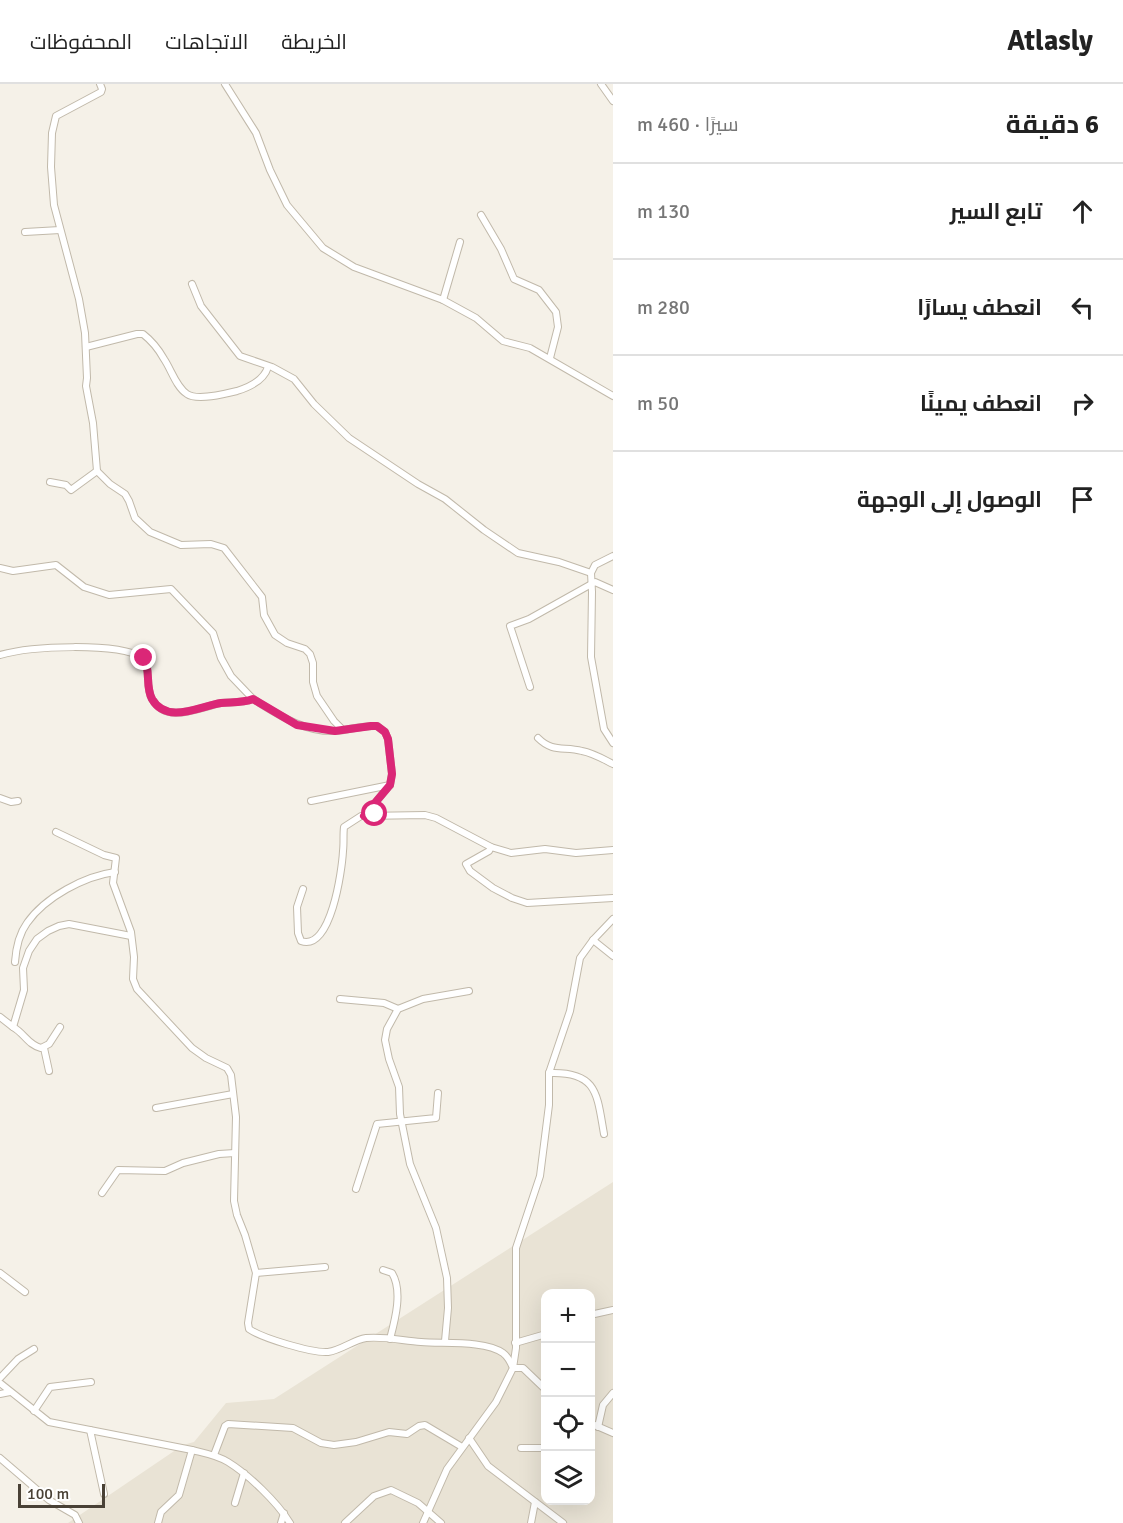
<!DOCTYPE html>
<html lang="ar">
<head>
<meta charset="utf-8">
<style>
  body { margin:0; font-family:Signika,Cairo,sans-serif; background:#f2f2f2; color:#222; direction:rtl }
  .controls { position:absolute; right:18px; bottom:18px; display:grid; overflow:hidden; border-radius:12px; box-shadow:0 6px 24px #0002 }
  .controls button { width:54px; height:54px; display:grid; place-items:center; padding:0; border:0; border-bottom:2px solid #e0e0e0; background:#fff; color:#222; font:30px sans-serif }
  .scale { position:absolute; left:18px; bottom:15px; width:87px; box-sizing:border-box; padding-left:6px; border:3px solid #494136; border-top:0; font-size:16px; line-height:21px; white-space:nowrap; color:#494136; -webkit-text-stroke:4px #fff; paint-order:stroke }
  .stop { position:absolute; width:18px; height:18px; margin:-14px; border:4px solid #db2777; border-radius:50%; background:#fff }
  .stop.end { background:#db2777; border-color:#fff; box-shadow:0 2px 6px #0008 }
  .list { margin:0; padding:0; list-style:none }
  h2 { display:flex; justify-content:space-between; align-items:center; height:78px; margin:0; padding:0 24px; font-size:26px }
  h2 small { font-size:20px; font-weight:400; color:#767676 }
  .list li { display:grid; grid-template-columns:39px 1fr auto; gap:18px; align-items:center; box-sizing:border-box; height:96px; padding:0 24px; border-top:2px solid #e0e0e0 }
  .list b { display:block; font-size:22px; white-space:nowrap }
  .list em { font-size:20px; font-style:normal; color:#767676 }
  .icon { flex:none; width:33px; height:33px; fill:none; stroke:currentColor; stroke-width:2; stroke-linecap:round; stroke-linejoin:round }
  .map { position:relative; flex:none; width:613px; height:1439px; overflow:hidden; direction:ltr }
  header { display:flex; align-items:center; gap:36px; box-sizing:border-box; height:84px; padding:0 30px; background:#fff; border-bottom:2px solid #e0e0e0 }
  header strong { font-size:28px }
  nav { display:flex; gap:33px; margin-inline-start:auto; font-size:21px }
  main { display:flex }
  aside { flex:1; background:#fff }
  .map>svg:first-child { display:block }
  .residential { fill:#e9e3d5; fill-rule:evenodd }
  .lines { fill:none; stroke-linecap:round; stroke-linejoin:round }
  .minor-casing { stroke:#c1b9aa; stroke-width:8 }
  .minor { stroke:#fff; stroke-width:6 }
  .route { stroke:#db2777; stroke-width:8 }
</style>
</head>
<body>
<header>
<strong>Atlasly</strong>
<nav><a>الخريطة</a><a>الاتجاهات</a><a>المحفوظات</a></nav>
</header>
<main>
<aside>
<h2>6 دقيقة<small>سيرًا · 460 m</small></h2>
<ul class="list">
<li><svg class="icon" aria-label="ahead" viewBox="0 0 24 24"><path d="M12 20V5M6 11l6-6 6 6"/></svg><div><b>تابع السير</b></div><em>130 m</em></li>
<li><svg class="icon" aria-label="left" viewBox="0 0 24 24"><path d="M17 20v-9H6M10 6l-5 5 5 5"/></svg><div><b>انعطف يسارًا</b></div><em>280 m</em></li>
<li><svg class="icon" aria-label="right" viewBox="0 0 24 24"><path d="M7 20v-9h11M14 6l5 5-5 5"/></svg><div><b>انعطف يمينًا</b></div><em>50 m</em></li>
<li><svg class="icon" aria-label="arrive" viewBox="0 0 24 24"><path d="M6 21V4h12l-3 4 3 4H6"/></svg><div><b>الوصول إلى الوجهة</b></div></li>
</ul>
</aside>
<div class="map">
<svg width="613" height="1439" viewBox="0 0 613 1439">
  <rect width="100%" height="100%" fill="#f5f1e8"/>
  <!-- residential -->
  <path class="residential" d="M 613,1098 L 613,1439 L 68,1439 L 183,1361 L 194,1358 L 226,1319 L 274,1315 ZM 546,1210 L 590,1210 L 590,1416 L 546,1416 Z"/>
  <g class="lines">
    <!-- minor casing -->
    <g class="minor-casing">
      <g id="minor">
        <path d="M 100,0 L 102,5 L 101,8 L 56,32 L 52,49 L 51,83 L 54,121 L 79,215 L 85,249 L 87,294 L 86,302 L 93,339 L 97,387 L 110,400 L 125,410 L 129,417 L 135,434 L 150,448 L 181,461 L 211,460 L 224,464 L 262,513 L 264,531 L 275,551 L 287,559 L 305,565 L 310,570 L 313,579 L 313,598 L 317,612 L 334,637 L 343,646"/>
        <path d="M 225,0 L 256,49 L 270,86 L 287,121 L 323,164 L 354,183 L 443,216 L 476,234 L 503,257 L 530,264 L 613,312"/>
        <path d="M 601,0 L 613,17"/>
        <path d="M 481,131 L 501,165 L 514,195 L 539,206 L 556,228 L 558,243 L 550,274"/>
        <path d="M 25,148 L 60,146"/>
        <path d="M 192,200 L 201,222 L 240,272 L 272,283 L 294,295 L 314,320 L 349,354 L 418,400 L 445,415 L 484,446 L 518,469 L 559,478 L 591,489"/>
        <path d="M 443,216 L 460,158"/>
        <path d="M 86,263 L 137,250 L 143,250 C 152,257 159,266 164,275 C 171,285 176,303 187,310 C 197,317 225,310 237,307 C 250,303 264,296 268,283"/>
        <path d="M 50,398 L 66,401 L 71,406 L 97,387"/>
        <path d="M 613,472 L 595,481 L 591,489 L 592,508 L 591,573 L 604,645 L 613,659"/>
        <path d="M 0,484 L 13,487 L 56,481 L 84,503 L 109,511 L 171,505 L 213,549 L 221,574 L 231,592 L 253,615"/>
        <path d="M 0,571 C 31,562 116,558 144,574 C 151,587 145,602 152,615 C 167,641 200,623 221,619 C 232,618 242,619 253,615 C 279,631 303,648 335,647 C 349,646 363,641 377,642 L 385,648 L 388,655 L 392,690 L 390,701 L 364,732 L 425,731 L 436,734 L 491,763 L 511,769 L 545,765 L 576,769 L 613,766"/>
        <path d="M 530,603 L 510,542 L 529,535 L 595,498 L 613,506"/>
        <path d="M 538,654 C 553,669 564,662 582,667 C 593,669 603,675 613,680"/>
        <path d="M 0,714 L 11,718 L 18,717"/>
        <path d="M 311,717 L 390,701"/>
        <path d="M 56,748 L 104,771 L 116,774 L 113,799 L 131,848 L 134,873 L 133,895 L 137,905 L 192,964 L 206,974 L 227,984 L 231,991 L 236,1033 L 234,1117 L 237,1131 L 245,1151 L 256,1189 L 248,1239 L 249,1245 C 262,1254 311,1269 328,1268 C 342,1266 353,1256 366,1254 C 384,1252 404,1257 421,1258 C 443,1260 485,1256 503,1269 C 507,1272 511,1279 513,1284"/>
        <path d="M 491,763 L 489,767 L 466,780 L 470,787 L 493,804 L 512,814 L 527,819 L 613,814"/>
        <path d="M 303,805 L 297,823 L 298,849 L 301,857 C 331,868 342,786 343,767 C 344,759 343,751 344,743 L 361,732 L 364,732"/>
        <path d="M 593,856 L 613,872"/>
        <path d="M 15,878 C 16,864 19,850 27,839 C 45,813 85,792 115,788"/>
        <path d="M 340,915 L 384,919 L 398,925"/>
        <path d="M 0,933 L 13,943 L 24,906 L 23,884 L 29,867 L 37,855 L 48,847 L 59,842 L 69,840 L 131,852"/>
        <path d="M 13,943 C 24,949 28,961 41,964 L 49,960 L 60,943"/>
        <path d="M 44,964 L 49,987"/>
        <path d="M 549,989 C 598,987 597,1011 604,1050"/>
        <path d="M 156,1024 L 233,1010"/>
        <path d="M 356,1105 L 377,1040 L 436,1034 L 438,1009"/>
        <path d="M 102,1109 L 118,1086 L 165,1087 L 183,1079 L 219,1070 L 235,1069"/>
        <path d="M 383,1186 L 392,1189 C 403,1207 395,1236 390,1255"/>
        <path d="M 0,1189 L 25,1208"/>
        <path d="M 256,1189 L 325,1183"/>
        <path d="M 590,1231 L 613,1226"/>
        <path d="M 445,1257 L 448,1224 L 447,1194 L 436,1144 L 410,1080 L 400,1030 L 399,1003 L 389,975 L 385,956 L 387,945 L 398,925 L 423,915 L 469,907"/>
        <path d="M 515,1259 L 546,1250"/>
        <path d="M 513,1284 L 523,1284 L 546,1306"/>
        <path d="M 0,1294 L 18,1275 L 34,1265"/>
        <path d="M 0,1299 L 49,1338 L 192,1366 C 204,1369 217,1371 228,1378 C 249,1391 277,1418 290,1439"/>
        <path d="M 0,1310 L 10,1308"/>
        <path d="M 34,1327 L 50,1303 L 91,1298"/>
        <path d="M 590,1339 L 613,1349"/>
        <path d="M 598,1343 L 603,1321 L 613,1309"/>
        <path d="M 90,1346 L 104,1410"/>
        <path d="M 469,1354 L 488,1382 L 563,1439"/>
        <path d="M 521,1364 L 546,1364"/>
        <path d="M 214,1371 L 225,1342 L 228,1340 L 293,1344 L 321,1359 L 334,1361 L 356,1358 L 389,1348 L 407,1350 L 419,1342 L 425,1341 L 462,1363"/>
        <path d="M 0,1374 L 49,1416 L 75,1431 L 79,1439"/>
        <path d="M 235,1419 L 244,1389"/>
        <path d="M 158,1439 L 161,1428 L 179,1411 L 192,1366"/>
        <path d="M 281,1439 L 284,1429"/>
        <path d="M 345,1439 L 374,1412 L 391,1406 L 418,1419 L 441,1439"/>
        <path d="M 423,1439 L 447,1385 L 496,1318 L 513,1284 L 516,1264 L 516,1164 L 540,1092 L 549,1021 L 549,989 L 570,927 L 580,874 L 593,856 L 613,835"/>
        <path d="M 531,1439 L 535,1418"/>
      </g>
    </g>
    <!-- minor -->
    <use href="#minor" class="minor"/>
  </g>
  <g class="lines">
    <!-- route -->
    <path class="route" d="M 144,574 C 151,587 145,602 152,615 C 167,641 200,622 221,619 C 232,618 243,619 253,615 L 297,641 L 335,647 L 371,642 L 377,642 L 385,648 L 388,655 L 392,690 L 390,701 L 364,732 L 375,730"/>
  </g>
</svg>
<div class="controls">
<button>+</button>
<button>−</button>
<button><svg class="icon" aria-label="locate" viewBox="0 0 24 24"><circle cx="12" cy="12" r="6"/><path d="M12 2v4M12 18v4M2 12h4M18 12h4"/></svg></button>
<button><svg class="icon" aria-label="layers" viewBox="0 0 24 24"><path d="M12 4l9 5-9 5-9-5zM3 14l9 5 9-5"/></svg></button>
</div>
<div class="scale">100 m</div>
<div class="stop" style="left:375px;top:730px"></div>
<div class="stop end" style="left:144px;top:574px"></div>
</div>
</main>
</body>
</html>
